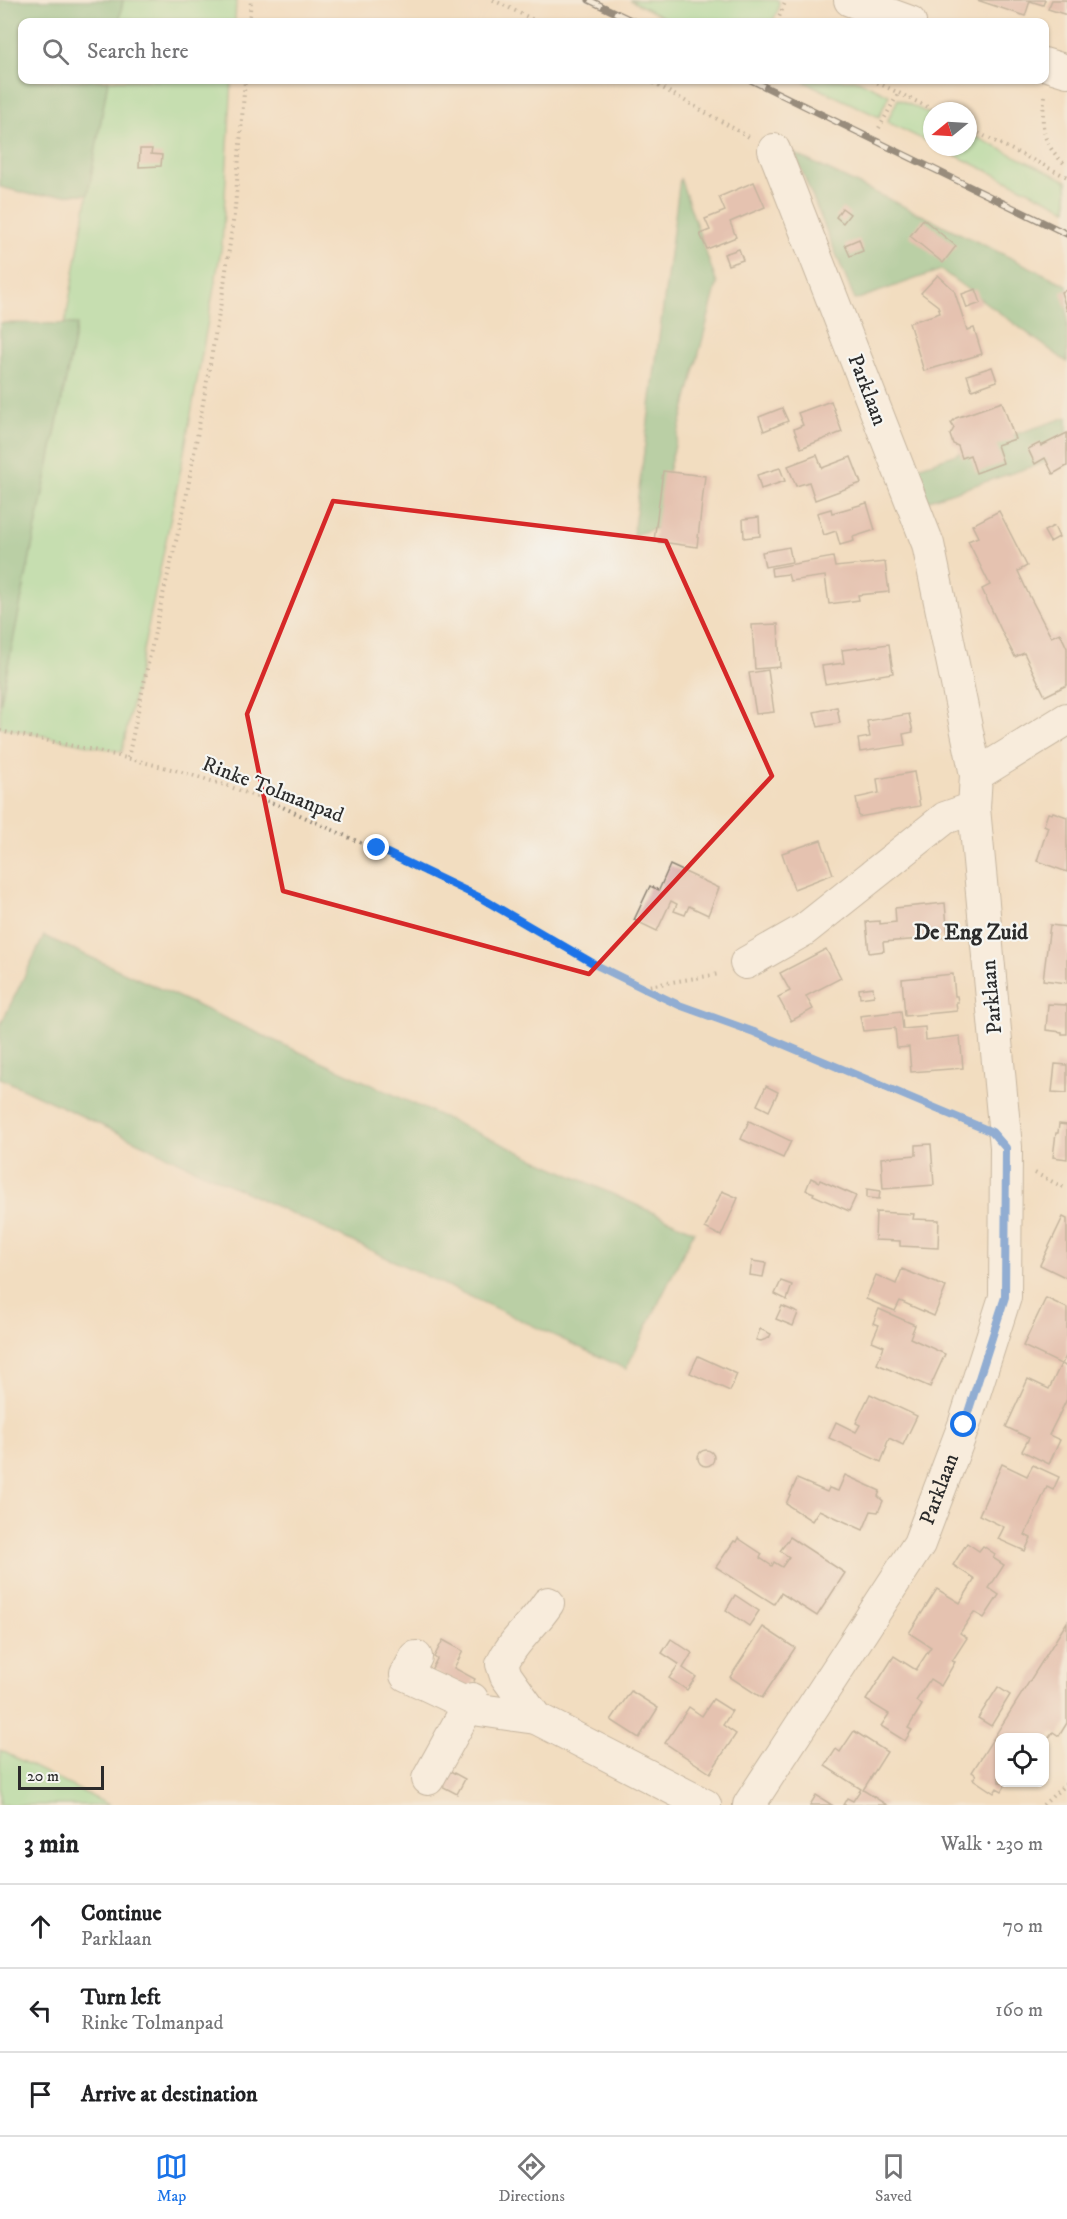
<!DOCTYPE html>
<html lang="en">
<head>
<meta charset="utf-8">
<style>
  body { margin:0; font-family:"IM FELL DW Pica",serif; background:#f2f2f2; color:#202124 }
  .controls { position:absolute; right:18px; bottom:18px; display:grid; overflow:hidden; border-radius:12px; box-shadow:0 2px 4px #0004 }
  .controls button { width:54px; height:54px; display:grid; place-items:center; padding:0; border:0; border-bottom:2px solid #e0e0e0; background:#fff; color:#202124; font:30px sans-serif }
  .compass { position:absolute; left:923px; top:102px; width:54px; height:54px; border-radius:50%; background:#fff; box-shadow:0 2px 4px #0004; rotate:252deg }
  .scale { position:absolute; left:18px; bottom:15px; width:86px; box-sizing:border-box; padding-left:6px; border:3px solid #2b2b2b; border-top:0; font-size:16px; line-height:21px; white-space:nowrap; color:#2b2b2b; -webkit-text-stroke:4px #f6f6f2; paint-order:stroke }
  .stop { position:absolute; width:18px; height:18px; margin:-14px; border:4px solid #1a73e8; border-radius:50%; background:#fff }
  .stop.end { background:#1a73e8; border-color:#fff; box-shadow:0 2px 6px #0008 }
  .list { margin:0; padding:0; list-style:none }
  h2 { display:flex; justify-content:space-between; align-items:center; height:78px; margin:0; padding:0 24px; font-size:26px }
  h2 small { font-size:20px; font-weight:400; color:#757577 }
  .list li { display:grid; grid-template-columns:39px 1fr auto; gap:18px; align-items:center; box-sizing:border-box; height:84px; padding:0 24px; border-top:2px solid #e0e0e0 }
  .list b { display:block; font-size:22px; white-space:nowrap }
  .list p { margin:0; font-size:20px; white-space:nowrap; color:#757577 }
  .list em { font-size:20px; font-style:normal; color:#757577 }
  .icon { flex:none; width:33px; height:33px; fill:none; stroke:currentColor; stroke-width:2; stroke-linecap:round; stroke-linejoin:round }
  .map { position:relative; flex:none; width:1067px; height:1805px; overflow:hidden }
  .search { position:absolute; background:#fff; box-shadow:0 2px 4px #0004; left:18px; right:18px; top:18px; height:66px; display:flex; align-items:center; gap:15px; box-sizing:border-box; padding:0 21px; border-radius:12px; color:#757577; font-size:22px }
  .sheet { height:330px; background:#fff }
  nav { display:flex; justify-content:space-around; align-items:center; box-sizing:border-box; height:84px; border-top:2px solid #e0e0e0; background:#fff; font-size:16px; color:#757577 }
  nav a { display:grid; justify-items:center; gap:3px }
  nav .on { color:#1a73e8 }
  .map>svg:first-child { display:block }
  .green { fill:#91e09e; stroke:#5e8664; stroke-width:1.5 }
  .forest { fill:#74be85; stroke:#507458; stroke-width:1.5 }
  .building { fill:#d5a29e }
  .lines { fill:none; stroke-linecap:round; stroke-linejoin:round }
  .minor-casing { stroke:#8e8476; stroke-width:34 }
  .path { stroke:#8e8476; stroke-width:4; stroke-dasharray:1.5 4.5; stroke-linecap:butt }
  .minor { stroke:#fff; stroke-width:32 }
  .rail-casing { stroke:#2b2b2b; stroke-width:7 }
  .rail { stroke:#f6f6f2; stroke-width:4.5; stroke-dasharray:14; stroke-linecap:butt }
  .route { stroke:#1a73e8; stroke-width:8 }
  .marked { fill:none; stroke:#d62828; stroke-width:4.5; stroke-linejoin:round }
  .labels { text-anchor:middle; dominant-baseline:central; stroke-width:4.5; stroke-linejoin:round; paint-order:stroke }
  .street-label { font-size:21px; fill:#2b2b2b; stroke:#f6f6f2 }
  .neighbourhood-label { font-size:22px; font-weight:bold; fill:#2b2b2b; stroke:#f6f6f2 }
</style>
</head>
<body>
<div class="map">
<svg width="1067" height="1805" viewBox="0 0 1067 1805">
  <rect width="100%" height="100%" fill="#f6f6f2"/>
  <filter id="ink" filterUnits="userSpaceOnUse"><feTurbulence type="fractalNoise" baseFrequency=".0167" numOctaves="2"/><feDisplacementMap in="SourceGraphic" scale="12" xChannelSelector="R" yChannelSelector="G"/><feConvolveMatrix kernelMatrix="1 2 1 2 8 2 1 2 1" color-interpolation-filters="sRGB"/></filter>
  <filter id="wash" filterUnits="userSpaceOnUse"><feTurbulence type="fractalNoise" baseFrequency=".008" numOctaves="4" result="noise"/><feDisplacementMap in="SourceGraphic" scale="24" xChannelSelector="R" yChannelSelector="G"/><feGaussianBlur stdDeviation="1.35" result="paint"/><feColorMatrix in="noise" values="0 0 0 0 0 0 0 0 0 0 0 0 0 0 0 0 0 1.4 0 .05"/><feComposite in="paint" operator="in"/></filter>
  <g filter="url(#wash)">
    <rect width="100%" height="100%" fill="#f2ddc0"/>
    <!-- green -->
    <g class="green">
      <path d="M 123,0 L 236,0 L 235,22 L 119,22 Z"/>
      <path d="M 630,0 L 777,0 L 779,1 L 778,10 L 772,22 L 673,22 Z"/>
      <path d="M 108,80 L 232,80 L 222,244 L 182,463 L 122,752 L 0,727 L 0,705 L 77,325 L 65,324 Z"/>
      <path d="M 801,80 L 858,80 L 889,95 L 879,117 Z"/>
      <path d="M 898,99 L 932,115 L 932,144 L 887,122 Z"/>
      <path d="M 968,133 L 1067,181 L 1067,209 L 938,147 L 968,147 Z"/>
      <path d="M 0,1750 L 109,1805 L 0,1805 Z"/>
    </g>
    <!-- forest -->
    <g class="forest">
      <path d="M 0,0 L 123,0 L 119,22 L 22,22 L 22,80 L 108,80 L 88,194 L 32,195 L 0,187 Z"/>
      <path d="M 795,154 L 1067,285 L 1067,362 L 941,270 L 855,300 Z"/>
      <path d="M 680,178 L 717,284 L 667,476 L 664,526 L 633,535 Z"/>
      <path d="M 0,323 L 77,324 L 0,705 Z"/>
      <path d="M 1067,417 L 1067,455 L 926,501 L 915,468 Z"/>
      <path d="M 44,936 L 694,1231 L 626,1369 L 0,1078 L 0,1026 Z"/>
    </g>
    <g id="blocks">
      <!-- building -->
      <g class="building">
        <path d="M 977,0 L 1045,0 L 1043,5 L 1030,1 L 1025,16 Z"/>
        <path d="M 1052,0 L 1067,0 L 1067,15 L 1048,9 Z"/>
        <path d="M 140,149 L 152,149 L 151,154 L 162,155 L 161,166 L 139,167 Z"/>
        <path d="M 754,182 L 765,207 L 730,222 L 736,237 L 707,249 L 700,234 L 710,230 L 705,219 L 725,211 L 719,197 Z"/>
        <path d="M 842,208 L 850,214 L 843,223 L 836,217 Z"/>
        <path d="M 923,219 L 956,246 L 943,263 L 910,236 Z"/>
        <path d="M 859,239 L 863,251 L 850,256 L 845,245 Z"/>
        <path d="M 739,249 L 743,260 L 728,265 L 724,254 Z"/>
        <path d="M 938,275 L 954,290 L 967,330 L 974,328 L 982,354 L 924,371 L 909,323 L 940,313 L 938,306 L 921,293 Z"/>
        <path d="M 976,289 L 981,303 L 967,308 L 962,294 Z"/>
        <path d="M 1067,290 L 1067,311 L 1061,292 Z"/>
        <path d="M 992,367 L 997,381 L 972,390 L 967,375 Z"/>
        <path d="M 831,401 L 842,432 L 801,448 L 794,429 L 803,425 L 798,413 Z"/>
        <path d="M 1002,402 L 1015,439 L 997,445 L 1003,463 L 976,473 L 970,455 L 962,458 L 958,446 L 953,444 L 950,435 L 954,428 L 951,423 L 956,418 Z"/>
        <path d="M 782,408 L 788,421 L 764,431 L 759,417 Z"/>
        <path d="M 1067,433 L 1067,466 L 1053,474 L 1045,458 L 1035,464 L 1028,449 L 1040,443 L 1041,446 Z"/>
        <path d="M 817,455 L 822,468 L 851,457 L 861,483 L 815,500 L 809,482 L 796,486 L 788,466 Z"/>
        <path d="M 780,468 L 785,481 L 761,489 L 757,475 Z"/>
        <path d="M 663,471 L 705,476 L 697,547 L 654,541 Z"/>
        <path d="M 867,503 L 875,530 L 853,537 L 854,541 L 840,545 L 836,531 L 824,535 L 817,513 L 831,509 L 832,513 Z"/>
        <path d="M 999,511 L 1027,566 L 1018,571 L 1028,593 L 1051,637 L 1060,633 L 1067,648 L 1067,685 L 1045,696 L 1024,653 L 1015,657 L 1003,634 L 982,589 L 990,585 L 968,541 L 978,537 L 972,525 Z"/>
        <path d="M 759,517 L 760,536 L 744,538 L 743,519 Z"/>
        <path d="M 1054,526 L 1059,537 L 1050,542 L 1044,531 Z"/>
        <path d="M 789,547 L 792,562 L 765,567 L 762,552 Z"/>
        <path d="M 833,557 L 835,567 L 885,562 L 889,592 L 858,595 L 859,600 L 829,604 L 825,576 L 790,581 L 788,574 L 772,576 L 771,568 Z"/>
        <path d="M 778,624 L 780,667 L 755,669 L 752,625 Z"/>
        <path d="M 889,644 L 893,673 L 825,684 L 822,666 L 844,663 L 842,650 Z"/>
        <path d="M 768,670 L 774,712 L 756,714 L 749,673 Z"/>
        <path d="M 837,707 L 840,723 L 818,727 L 814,712 Z"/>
        <path d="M 909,714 L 913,732 L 903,734 L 905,745 L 860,752 L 858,739 L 870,737 L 867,721 Z"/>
        <path d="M 914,772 L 920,806 L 859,817 L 856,798 L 879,793 L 877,779 Z"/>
        <path d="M 1053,812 L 1067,817 L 1067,872 L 1037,861 L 1048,827 L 1044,825 L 1048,813 L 1052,814 Z"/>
        <path d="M 821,840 L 833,874 L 794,889 L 782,853 Z"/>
        <path d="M 670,865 L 719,888 L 708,915 L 689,906 L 685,915 L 674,911 L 677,904 L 671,901 L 657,931 L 634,920 L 650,886 L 659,890 Z"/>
        <path d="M 945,903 L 948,937 L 883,942 L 884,951 L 869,953 L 866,922 L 880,921 L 880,924 L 896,922 L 895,908 Z"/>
        <path d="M 1050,925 L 1067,927 L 1067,983 L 1043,980 Z"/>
        <path d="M 826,949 L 841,978 L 806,996 L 813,1009 L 791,1021 L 778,997 L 790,991 L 780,973 Z"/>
        <path d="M 953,974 L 955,996 L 957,996 L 958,1002 L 956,1002 L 957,1011 L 905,1016 L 902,979 Z"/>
        <path d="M 873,987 L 874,996 L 860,998 L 859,989 Z"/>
        <path d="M 1048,1004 L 1067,1005 L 1067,1034 L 1062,1034 L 1062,1032 L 1046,1030 Z"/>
        <path d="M 901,1011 L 903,1029 L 925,1027 L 926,1040 L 960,1036 L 963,1068 L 911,1072 L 909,1047 L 897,1048 L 895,1028 L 863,1031 L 860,1016 Z"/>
        <path d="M 1055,1064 L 1067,1065 L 1067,1093 L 1052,1092 Z"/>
        <path d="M 766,1086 L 778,1092 L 769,1111 L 757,1105 Z"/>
        <path d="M 749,1121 L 791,1141 L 783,1158 L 741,1139 Z"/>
        <path d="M 1059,1124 L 1067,1125 L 1067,1159 L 1053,1157 L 1056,1133 L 1058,1133 Z"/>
        <path d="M 931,1144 L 934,1185 L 883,1189 L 881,1158 L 916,1155 L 916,1145 Z"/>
        <path d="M 811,1178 L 819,1182 L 820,1180 L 856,1196 L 849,1211 L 813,1195 L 814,1193 L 806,1190 Z"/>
        <path d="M 867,1189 L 880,1191 L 879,1199 L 867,1198 Z"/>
        <path d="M 722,1191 L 738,1198 L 721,1236 L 705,1228 Z"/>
        <path d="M 876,1212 L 914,1214 L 913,1219 L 939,1220 L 938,1248 L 900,1246 L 900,1241 L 875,1240 Z"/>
        <path d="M 1063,1217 L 1067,1219 L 1067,1278 L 1040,1265 Z"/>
        <path d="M 752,1261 L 766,1263 L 763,1277 L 750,1275 Z"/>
        <path d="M 902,1269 L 946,1287 L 934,1316 L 900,1301 L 895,1311 L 866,1299 L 876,1275 L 896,1284 Z"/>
        <path d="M 781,1281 L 792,1285 L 787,1300 L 775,1294 Z"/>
        <path d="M 1046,1298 L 1067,1308 L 1067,1354 L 1062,1364 L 1067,1367 L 1067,1399 L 1049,1435 L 1060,1440 L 1049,1464 L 1022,1451 L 1029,1438 L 1006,1427 L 1028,1379 L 1049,1389 L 1061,1364 L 1023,1346 Z"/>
        <path d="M 782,1306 L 798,1313 L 793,1326 L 776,1319 Z"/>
        <path d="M 879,1309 L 915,1325 L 910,1338 L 945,1354 L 930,1387 L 877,1364 L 884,1346 L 872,1341 L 879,1325 L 873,1323 Z"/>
        <path d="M 760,1329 L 771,1334 L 769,1338 L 761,1341 L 756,1340 Z"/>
        <path d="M 698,1356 L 737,1374 L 730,1391 L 690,1373 Z"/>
        <path d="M 870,1394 L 917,1416 L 903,1445 L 889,1438 L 886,1446 L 887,1447 L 881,1462 L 829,1438 L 836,1422 L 856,1432 L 860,1425 L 856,1423 Z"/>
        <circle cx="706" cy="1458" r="8"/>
        <path d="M 1002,1464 L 1027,1476 L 1033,1465 L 1059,1477 L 1053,1490 L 1047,1487 L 1025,1535 L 1031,1538 L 1025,1551 L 998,1539 L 1004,1527 L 979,1515 Z"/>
        <path d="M 845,1475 L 880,1491 L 878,1496 L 883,1501 L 878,1512 L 871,1511 L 863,1530 L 819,1510 L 812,1521 L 786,1504 L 797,1479 L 827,1492 L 829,1488 L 838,1491 Z"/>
        <path d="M 790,1537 L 845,1573 L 817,1616 L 781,1593 L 774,1604 L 716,1567 L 734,1541 L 736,1542 L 738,1538 L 762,1554 L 760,1558 L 772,1566 L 774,1562 L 782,1567 L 789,1557 L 780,1551 Z"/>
        <path d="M 967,1543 L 979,1551 L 983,1546 L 995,1554 L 993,1558 L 1004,1565 L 989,1588 L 999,1595 L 984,1618 L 974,1612 L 960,1633 L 967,1638 L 952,1661 L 955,1662 L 941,1686 L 930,1679 L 916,1701 L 922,1705 L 908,1728 L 912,1730 L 905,1741 L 881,1726 L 889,1714 L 866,1700 L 894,1656 L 916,1670 L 931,1647 L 909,1633 L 937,1589 L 960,1603 L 968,1590 L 975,1579 L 953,1565 Z"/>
        <path d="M 735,1595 L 759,1611 L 749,1626 L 726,1610 Z"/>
        <path d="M 1067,1622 L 1067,1723 L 1059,1736 L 1053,1732 L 1044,1745 L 1044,1737 L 999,1737 L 999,1782 L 1007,1782 L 1002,1791 L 997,1788 L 994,1793 L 973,1779 L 976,1775 L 972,1772 Z"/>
        <path d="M 763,1627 L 795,1648 L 762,1698 L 730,1677 Z"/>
        <path d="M 671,1639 L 692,1653 L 683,1668 L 696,1677 L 687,1690 L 669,1678 L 679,1664 L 662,1653 Z"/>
        <path d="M 443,1640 L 463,1651 L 454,1668 L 475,1679 L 470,1689 L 431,1670 L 437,1659 L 434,1657 Z"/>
        <path d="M 998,1687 L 1010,1695 L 991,1726 L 978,1718 Z"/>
        <path d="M 631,1691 L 658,1708 L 639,1738 L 611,1720 Z"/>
        <path d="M 713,1699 L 732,1711 L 723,1725 L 736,1734 L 710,1773 L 665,1743 L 689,1707 L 702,1716 Z"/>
        <path d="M 854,1731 L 887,1752 L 863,1790 L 887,1805 L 843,1805 L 847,1798 L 853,1801 L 861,1789 L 825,1766 L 836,1749 L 840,1752 Z"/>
        <path d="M 443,1767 L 465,1779 L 457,1794 L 434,1782 Z"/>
        <path d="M 816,1795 L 832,1805 L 810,1805 Z"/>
      </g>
    </g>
  </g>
  <g filter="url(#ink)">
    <use href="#blocks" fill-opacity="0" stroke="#8e8476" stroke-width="1.5"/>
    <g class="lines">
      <!-- minor casing -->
      <g class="minor-casing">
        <g id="minor">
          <path d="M 850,0 L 910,22"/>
          <path d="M 1044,64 L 1067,71"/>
          <path d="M 976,775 L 1067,719"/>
          <path d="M 746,963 L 804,930 L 945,818 L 974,808"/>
          <path d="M 548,1603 C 534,1625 513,1640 502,1664 L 506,1676 L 536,1718 L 705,1805"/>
          <path d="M 416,1657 L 406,1675 L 480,1710 L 536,1718"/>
          <path d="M 428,1779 L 472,1699"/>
          <path id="s1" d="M 749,1805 L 919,1544 L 964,1425 L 1005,1297 L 1006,1147 L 974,808 L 976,775 L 928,544 L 774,150"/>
        </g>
      </g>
      <!-- path -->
      <g class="path">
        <path d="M 493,0 L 538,22"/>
        <path d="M 249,22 L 251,0"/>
        <path d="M 777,22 L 786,0"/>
        <path d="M 648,80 L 749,137"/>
        <path d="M 872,80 L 936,111"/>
        <path d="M 1045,96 C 1040,128 1042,144 1067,166"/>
        <path d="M 879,128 L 899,92"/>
        <path d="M 968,128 L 1067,177"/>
        <path d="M 0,731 L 98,751 L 175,770 L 228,786 L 278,805 L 481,898 L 596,965 L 647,990 L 679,1005 L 754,1032 L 974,1125"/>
        <path d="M 128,758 L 162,599 L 185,504 L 223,291 L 235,208 L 245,80"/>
        <path d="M 647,990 L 648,986 L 720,974"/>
        <path d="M 1035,1173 L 1067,1189"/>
        <path d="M 1043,1805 L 1067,1783"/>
      </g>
      <!-- minor -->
      <use href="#minor" class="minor"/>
      <!-- rail casing -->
      <g class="rail-casing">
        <g id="rail">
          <path d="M 589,0 L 635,22"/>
          <path d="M 751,80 L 1067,234"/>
        </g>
      </g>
      <!-- rail -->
      <use href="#rail" class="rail"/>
    </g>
  </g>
  <g class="lines" filter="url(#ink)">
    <!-- route -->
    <path class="route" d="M 377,848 L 481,898 L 596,965 L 647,990 L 679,1005 L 754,1032 L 992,1132 L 1006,1148 L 1005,1297 L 964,1425"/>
  </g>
  <!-- marked area -->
  <path d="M0 0H1067V1805H0ZM 333,501 L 666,541 L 772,776 L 589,974 L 283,891 L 247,714 Z" fill="#f2ddc0" fill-opacity=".55" fill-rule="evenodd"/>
  <path class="marked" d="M 333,501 L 666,541 L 772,776 L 589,974 L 283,891 L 247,714 Z"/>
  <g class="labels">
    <!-- street labels -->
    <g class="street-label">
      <text transform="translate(867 390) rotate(69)">Parklaan</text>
      <text transform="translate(273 790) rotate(21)">Rinke Tolmanpad</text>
      <text transform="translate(992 997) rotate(-95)">Parklaan</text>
      <text stroke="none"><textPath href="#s1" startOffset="370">Parklaan</textPath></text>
    </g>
    <!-- neighbourhood labels -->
    <g class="neighbourhood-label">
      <text x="971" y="932">De Eng Zuid</text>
    </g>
  </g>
</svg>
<div class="controls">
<button><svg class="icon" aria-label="locate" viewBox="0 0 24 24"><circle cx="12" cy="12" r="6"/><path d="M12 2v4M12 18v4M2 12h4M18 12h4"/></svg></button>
</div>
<svg class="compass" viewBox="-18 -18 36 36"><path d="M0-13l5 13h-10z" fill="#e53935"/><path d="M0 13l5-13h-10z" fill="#757577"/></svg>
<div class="scale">20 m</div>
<div class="stop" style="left:964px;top:1425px"></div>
<div class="stop end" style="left:377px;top:848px"></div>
<div class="search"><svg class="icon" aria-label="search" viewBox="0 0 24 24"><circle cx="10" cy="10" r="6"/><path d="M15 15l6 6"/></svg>Search here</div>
</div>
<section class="sheet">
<h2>3 min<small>Walk · 230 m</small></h2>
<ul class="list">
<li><svg class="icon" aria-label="ahead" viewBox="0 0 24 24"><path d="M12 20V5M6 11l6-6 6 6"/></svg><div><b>Continue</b><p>Parklaan</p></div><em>70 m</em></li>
<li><svg class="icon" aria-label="left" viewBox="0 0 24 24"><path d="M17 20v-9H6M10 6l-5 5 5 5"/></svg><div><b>Turn left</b><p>Rinke Tolmanpad</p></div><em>160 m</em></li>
<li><svg class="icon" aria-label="arrive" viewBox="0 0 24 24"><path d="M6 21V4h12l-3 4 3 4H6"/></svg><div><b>Arrive at destination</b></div></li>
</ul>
</section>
<nav>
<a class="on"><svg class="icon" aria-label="map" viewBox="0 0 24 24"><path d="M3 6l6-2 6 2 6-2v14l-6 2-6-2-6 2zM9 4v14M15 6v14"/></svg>Map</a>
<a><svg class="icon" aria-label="directions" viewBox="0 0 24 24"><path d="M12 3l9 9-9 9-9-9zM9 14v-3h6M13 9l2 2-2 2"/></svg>Directions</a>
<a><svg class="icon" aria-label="saved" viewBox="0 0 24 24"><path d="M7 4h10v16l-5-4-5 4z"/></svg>Saved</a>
</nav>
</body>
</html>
